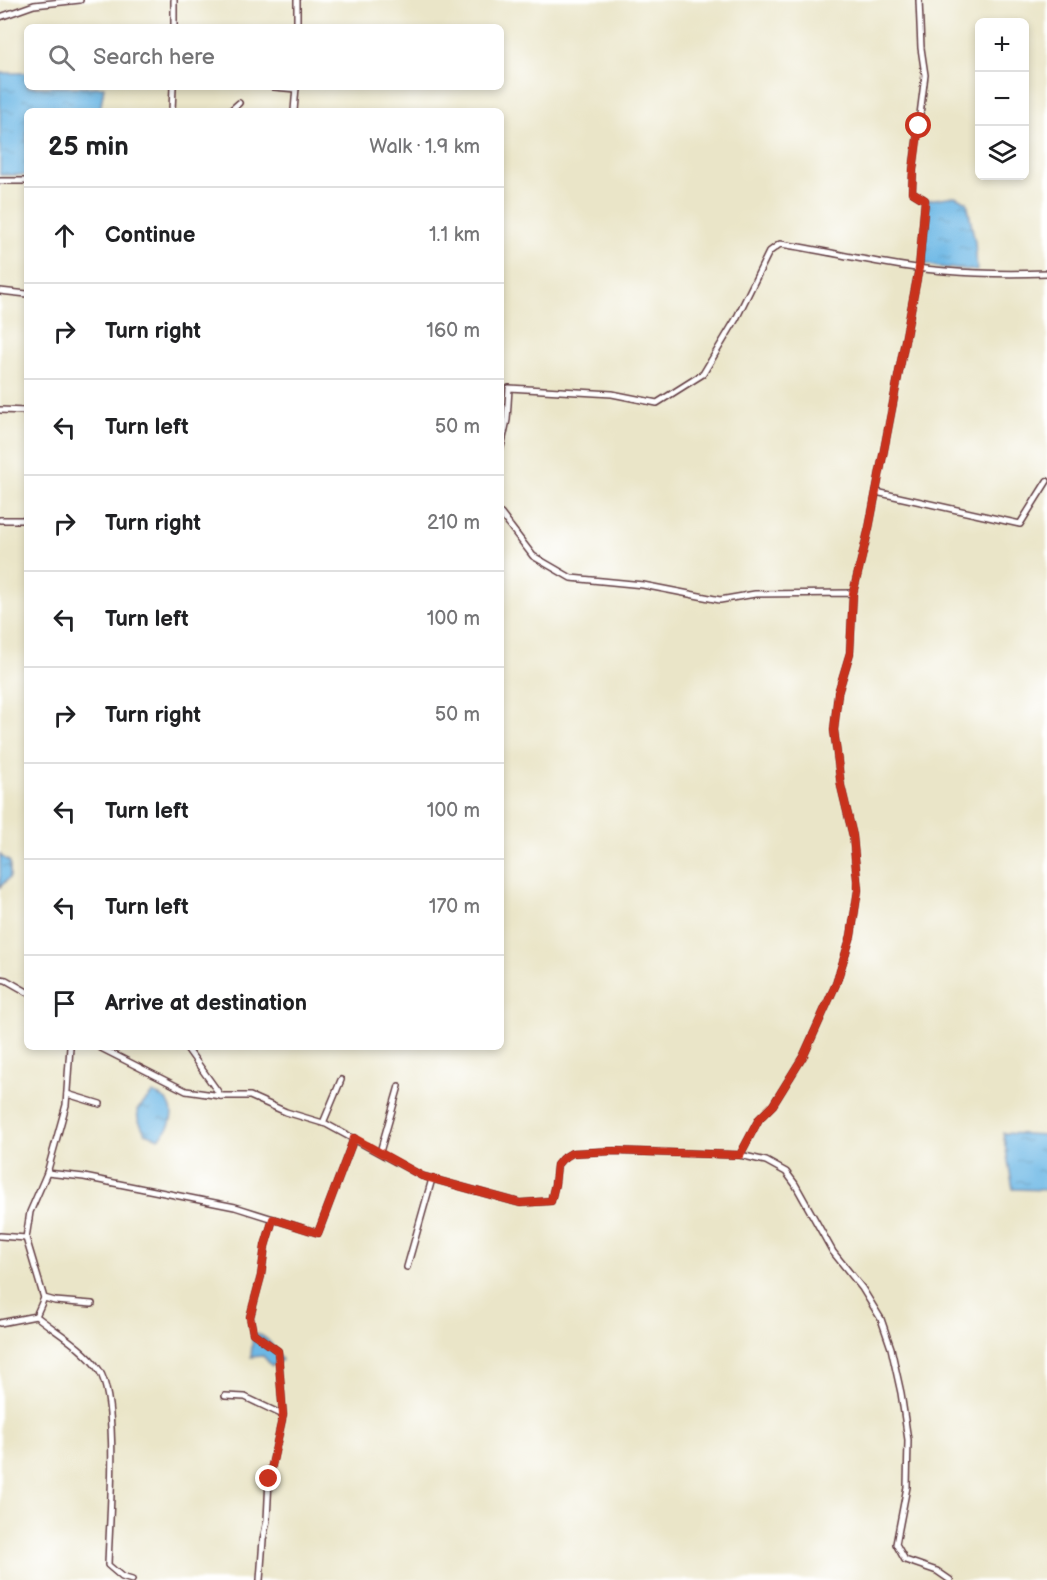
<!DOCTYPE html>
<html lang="en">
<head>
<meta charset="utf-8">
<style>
  body { margin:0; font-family:"Balsamiq Sans",sans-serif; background:#f2f2f2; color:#202124 }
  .controls { position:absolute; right:18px; top:18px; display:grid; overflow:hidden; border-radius:9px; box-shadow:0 3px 9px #0003 }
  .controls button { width:54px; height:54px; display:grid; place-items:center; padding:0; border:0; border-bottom:2px solid #e0e0e0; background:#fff; color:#202124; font:30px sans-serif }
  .stop { position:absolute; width:18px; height:18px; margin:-14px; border:4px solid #c8321e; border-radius:50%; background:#fff }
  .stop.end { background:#c8321e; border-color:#fff; box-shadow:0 2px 6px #0008 }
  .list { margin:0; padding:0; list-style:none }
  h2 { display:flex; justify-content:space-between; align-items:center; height:78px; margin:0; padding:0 24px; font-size:26px }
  h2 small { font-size:20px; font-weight:400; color:#757577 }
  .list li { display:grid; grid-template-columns:39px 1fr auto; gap:18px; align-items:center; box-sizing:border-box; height:96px; padding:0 24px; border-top:2px solid #e0e0e0 }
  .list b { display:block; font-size:22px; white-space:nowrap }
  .list em { font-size:20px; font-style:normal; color:#757577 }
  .icon { flex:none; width:33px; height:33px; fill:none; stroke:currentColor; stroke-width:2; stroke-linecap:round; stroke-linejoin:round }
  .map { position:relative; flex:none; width:1047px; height:1580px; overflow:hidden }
  .search { position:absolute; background:#fff; box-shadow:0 3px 9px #0003; left:24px; top:24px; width:480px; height:66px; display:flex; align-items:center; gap:15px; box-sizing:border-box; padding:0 21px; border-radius:9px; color:#757577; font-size:22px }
  .panel { position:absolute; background:#fff; box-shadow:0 3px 9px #0003; left:24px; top:108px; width:480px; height:942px; border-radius:9px }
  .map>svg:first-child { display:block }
  .water { fill:url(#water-ripples); stroke:#5c6c88; stroke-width:1.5 }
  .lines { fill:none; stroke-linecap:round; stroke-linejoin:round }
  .minor-casing { stroke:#623d43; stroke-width:8 }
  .minor { stroke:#fff; stroke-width:5 }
  .route { stroke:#c8321e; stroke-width:8 }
</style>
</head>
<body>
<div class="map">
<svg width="1047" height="1580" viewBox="0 0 1047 1580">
  <defs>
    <pattern id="water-ripples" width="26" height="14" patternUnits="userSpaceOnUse" patternTransform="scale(1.5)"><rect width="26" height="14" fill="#6db8e5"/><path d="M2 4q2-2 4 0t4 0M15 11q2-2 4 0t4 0" fill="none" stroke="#5c95ba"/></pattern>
  </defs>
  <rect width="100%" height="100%" fill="#fff"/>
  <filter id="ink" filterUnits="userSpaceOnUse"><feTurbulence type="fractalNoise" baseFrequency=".0167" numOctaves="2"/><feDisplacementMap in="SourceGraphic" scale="12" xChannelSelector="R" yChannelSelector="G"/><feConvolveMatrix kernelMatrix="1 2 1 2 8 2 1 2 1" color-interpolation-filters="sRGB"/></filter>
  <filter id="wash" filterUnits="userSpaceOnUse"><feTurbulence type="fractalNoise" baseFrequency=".008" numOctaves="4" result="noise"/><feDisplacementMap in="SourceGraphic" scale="24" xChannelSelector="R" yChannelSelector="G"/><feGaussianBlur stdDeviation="1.35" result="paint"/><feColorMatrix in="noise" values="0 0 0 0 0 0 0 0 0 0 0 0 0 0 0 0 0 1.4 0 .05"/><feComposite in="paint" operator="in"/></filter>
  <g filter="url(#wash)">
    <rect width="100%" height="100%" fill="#eae5c8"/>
    <!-- water -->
    <g class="water">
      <path d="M 0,73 L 27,73 L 27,87 L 104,87 L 100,111 L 27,111 L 27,175 L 0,175 Z"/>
      <path d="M 955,196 L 967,202 L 975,242 L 977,271 L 937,267 L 922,263 L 928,200 Z"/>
      <path d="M 0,853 L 1,856 L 10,862 L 10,877 L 0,887 Z"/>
      <path d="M 153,1093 C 156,1095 163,1097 166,1100 C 178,1112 170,1129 159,1138 L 145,1133 L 138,1119 L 137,1110 Z"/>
      <path d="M 1003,1133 L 1047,1135 L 1047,1190 L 1013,1189 Z"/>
      <path d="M 253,1333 C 269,1335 274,1349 282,1360 L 272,1366 L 263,1356 L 251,1357 Z"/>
    </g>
  </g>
  <g filter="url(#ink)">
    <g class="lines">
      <!-- minor casing -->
      <g class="minor-casing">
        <g id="minor">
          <path d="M 0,17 L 34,5 L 80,0"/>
          <path d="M 174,27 L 174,0"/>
          <path d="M 297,27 L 297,0"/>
          <path d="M 274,87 L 296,89"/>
          <path d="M 172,111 L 173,87"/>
          <path d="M 230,111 L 239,103"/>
          <path d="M 294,111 L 296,87"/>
          <path d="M 0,181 L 27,181"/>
          <path d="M 0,291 L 27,294"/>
          <path d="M 0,410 L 27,411"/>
          <path d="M 501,447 L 507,420 L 509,388 L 612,394 L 657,403 L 703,374 L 736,319 L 769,252 L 780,244 C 815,249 849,257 885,263 C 938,273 993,275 1047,273"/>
          <path d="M 876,492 L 1020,524 L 1047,481"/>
          <path d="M 501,514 L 533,556 L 571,578 L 643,585 L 720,600 L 755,594 L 853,593 L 850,653 L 838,693 L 834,730 L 841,786 L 853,836 L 858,890 L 851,936 L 836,984 L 804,1055 L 773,1105 L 759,1119 L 740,1155"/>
          <path d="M 0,520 L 27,520"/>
          <path d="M 853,593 L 869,528 L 919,268 L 925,200 L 912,192 L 913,170 L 925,75 L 921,48 L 919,0"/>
          <path d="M 0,979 L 6,980 L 27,992"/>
          <path d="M 70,1047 L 66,1105 L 47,1173 L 30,1212 L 26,1238 L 44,1298 L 55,1301 L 92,1304"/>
          <path d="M 99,1047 L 186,1091 L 221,1096 L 250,1096 L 286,1112 L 326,1124 L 422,1176 L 520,1203 L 551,1201 L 555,1184 L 557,1165 L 562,1159 L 572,1153 L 614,1151 L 740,1155 L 766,1161 L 786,1172 L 795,1184 L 833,1252 L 862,1288 L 881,1319 L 891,1348 L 901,1393 L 908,1440 L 907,1487 L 896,1544 L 905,1560 L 937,1571 L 950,1580"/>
          <path d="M 186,1047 L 221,1096"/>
          <path d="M 67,1094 L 100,1104"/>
          <path d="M 323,1123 L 341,1080"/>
          <path d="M 380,1152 L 399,1086"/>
          <path d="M 47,1173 L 84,1177 L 235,1207 L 318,1233 L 354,1138"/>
          <path d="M 0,1236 L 26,1238"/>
          <path d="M 407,1267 L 432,1179"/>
          <path d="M 36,1316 L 44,1298"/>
          <path d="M 0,1323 L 36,1316 C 56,1332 84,1348 99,1370 C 120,1402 109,1523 108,1565 L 122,1577 L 132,1580"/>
          <path d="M 225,1396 L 245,1397 L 283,1415"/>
          <path d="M 260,1580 L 263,1540 L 267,1520 L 269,1479 L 283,1415 L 278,1351 L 253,1333 L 250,1317 L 261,1276 L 265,1246 L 273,1219"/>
        </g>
      </g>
      <!-- minor -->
      <use href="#minor" class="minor"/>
    </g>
  </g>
  <g class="lines" filter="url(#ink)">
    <!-- route -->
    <path class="route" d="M 269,1479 L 283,1415 L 278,1351 L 253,1333 L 250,1317 L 261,1276 L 265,1246 L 273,1219 L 318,1233 L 354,1138 L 422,1176 L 520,1203 L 551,1201 L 555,1184 L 557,1165 L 562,1159 L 572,1153 L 614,1151 L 740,1155 L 759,1119 L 773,1105 L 804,1055 L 836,984 L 851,936 L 858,890 L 853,836 L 841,786 L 834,730 L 838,693 L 850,653 L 853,593 L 869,528 L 919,268 L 925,200 L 912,192 L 913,170 L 919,126"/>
  </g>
</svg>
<div class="controls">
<button>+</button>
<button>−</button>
<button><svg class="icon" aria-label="layers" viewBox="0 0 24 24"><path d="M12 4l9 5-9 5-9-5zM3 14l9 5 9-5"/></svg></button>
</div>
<div class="stop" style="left:919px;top:126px"></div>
<div class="stop end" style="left:269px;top:1479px"></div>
<div class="search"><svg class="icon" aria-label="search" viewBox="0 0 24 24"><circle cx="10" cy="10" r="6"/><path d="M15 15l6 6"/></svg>Search here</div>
<section class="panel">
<h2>25 min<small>Walk · 1.9 km</small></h2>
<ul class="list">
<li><svg class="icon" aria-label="ahead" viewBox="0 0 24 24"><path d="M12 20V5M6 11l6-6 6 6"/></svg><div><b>Continue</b></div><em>1.1 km</em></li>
<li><svg class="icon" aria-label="right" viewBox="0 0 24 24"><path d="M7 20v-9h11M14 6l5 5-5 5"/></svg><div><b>Turn right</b></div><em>160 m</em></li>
<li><svg class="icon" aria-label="left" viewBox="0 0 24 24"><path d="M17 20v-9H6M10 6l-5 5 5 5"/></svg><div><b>Turn left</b></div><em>50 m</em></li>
<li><svg class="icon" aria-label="right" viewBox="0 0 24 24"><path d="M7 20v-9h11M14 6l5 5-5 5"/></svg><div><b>Turn right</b></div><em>210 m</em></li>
<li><svg class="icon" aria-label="left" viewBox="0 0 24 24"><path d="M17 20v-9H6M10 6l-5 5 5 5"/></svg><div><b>Turn left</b></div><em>100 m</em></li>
<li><svg class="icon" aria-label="right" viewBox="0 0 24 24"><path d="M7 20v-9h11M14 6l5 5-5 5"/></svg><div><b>Turn right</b></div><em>50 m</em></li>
<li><svg class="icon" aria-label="left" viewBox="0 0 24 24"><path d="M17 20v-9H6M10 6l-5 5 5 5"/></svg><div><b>Turn left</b></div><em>100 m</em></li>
<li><svg class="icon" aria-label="left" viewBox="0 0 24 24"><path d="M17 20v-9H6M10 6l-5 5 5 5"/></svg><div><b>Turn left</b></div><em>170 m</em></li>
<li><svg class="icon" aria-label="arrive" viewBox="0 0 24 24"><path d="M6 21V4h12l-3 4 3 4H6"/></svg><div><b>Arrive at destination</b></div></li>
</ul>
</section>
</div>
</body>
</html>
